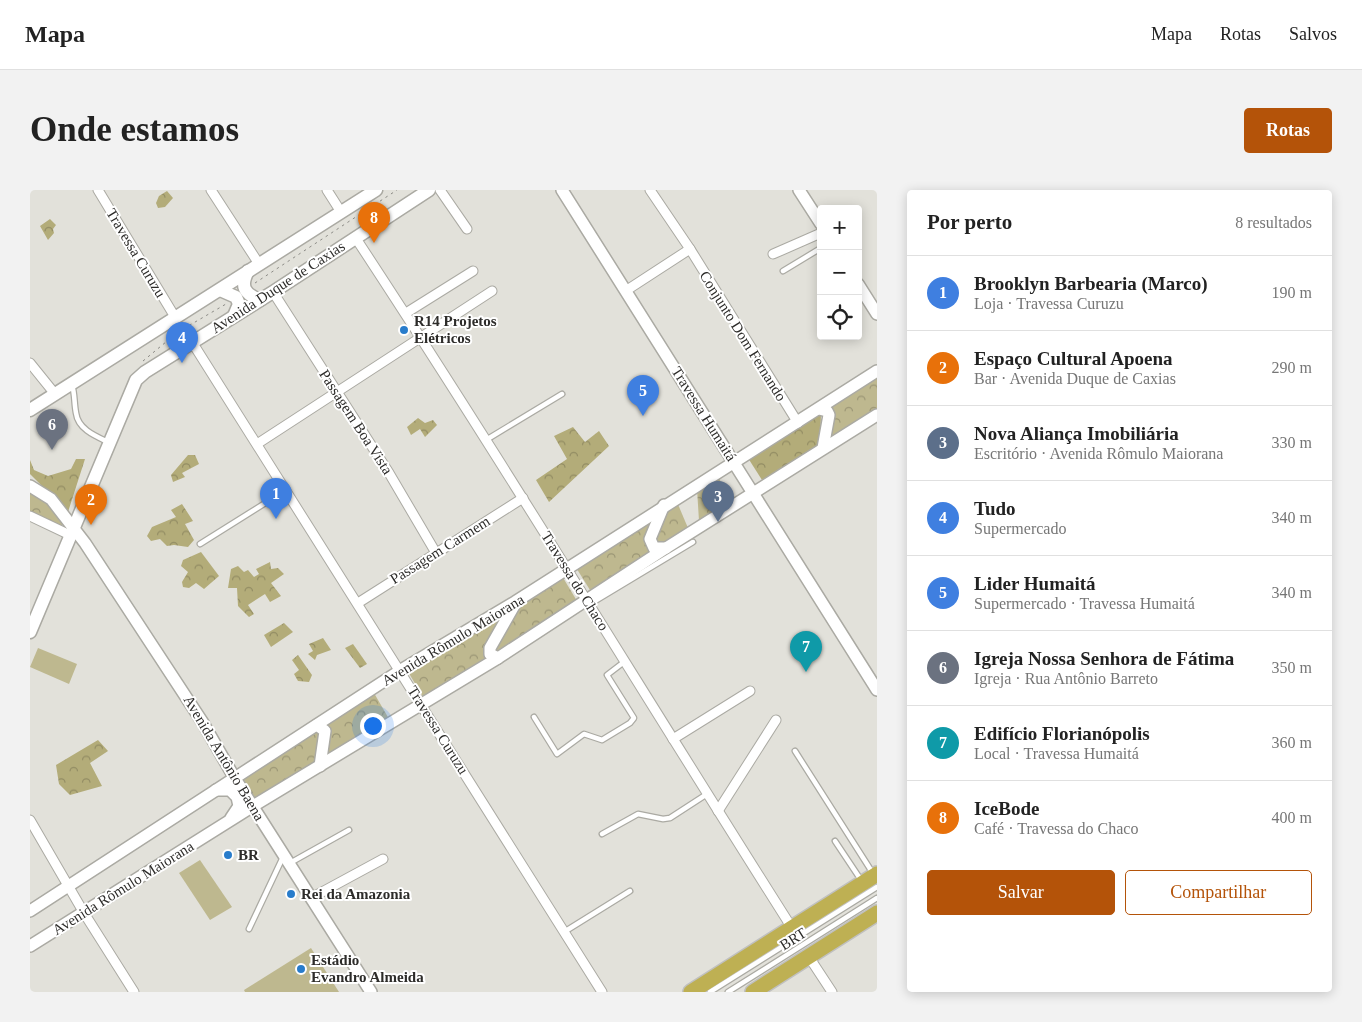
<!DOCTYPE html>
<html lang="pt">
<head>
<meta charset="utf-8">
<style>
  body { margin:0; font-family:"Times New Roman",serif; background:#f2f2f2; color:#222 }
  .controls { position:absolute; right:15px; top:15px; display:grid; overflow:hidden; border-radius:5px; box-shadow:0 2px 12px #0003 }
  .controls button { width:45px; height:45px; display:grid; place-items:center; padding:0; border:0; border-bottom:1px solid #e0e0e0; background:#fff; color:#222; font:25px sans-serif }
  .you { position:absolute; left:342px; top:535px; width:18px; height:18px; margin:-12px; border:4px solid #fff; border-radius:50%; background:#1a73e8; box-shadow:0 0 0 8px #1a73e833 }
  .badge { display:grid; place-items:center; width:32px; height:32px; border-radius:50%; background:#b45309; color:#fff; font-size:16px; font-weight:700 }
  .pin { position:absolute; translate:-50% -41px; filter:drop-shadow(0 1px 2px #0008) }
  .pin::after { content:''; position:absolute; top:26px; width:18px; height:15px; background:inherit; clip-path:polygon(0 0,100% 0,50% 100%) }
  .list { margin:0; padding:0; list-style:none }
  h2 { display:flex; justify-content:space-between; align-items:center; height:65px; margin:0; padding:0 20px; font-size:21px }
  h2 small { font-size:16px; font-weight:400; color:#767676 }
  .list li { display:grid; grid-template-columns:32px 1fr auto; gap:15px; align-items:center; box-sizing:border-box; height:75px; padding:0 20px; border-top:1px solid #e0e0e0 }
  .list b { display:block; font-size:19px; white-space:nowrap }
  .list p { margin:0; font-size:16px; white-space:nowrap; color:#767676 }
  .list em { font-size:16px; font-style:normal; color:#767676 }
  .actions { display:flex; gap:10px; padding:15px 20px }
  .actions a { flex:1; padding:11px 0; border:1px solid #b45309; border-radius:5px; text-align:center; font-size:18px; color:#b45309 }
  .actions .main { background:#b45309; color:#fff }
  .icon { flex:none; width:28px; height:28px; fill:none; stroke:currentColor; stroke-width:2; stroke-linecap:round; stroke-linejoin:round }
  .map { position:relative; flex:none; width:847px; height:802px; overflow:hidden; border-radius:5px }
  header { display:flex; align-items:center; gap:30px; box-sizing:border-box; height:70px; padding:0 25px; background:#fff; border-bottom:1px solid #e0e0e0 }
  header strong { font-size:24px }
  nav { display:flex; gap:28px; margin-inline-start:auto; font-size:18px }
  .intro { display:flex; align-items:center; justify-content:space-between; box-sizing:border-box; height:120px; padding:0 30px }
  h1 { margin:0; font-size:35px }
  .button { padding:12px 22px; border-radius:5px; background:#b45309; color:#fff; font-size:18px; font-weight:700 }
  main { display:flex; gap:30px; padding:0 30px }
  aside { flex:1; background:#fff; border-radius:5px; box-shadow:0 2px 12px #0003 }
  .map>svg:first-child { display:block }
  .green { fill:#beb88f }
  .forest { fill:url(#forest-crowns) }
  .park { fill:url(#park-crowns) }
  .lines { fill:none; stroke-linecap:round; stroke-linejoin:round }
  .service-casing { stroke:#abaaa3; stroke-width:7 }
  .minor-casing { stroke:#abaaa3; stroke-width:11 }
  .tertiary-casing { stroke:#abaaa3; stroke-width:14 }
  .secondary-casing { stroke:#abaaa3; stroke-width:15 }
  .trunk-casing { stroke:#c0c0bf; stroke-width:18 }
  .path { stroke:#8c8b86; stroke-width:1; stroke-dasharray:2.5 4; stroke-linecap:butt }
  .service { stroke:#fff; stroke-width:4.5 }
  .minor { stroke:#fff; stroke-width:9 }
  .tertiary { stroke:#fff; stroke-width:11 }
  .secondary { stroke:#fff; stroke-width:12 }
  .trunk { stroke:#beb053; stroke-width:15 }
  .poi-dot { fill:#287ccb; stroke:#fff; stroke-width:2 }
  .labels { text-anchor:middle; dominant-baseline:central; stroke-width:4; stroke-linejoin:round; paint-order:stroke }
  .street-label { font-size:15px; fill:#2d2c2a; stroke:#fff }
  .poi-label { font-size:15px; font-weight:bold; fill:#2d2c2a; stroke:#fff; text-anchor:start }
</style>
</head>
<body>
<header>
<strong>Mapa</strong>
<nav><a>Mapa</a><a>Rotas</a><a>Salvos</a></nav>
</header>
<div class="intro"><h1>Onde estamos</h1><a class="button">Rotas</a></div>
<main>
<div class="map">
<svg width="847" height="802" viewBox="0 0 847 802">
  <defs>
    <pattern id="forest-crowns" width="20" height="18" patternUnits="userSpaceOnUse" patternTransform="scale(1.25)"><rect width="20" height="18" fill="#b3ac79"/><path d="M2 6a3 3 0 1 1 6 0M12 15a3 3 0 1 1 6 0" fill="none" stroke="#928c63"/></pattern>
    <pattern id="park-crowns" width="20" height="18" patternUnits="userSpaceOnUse" patternTransform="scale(1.25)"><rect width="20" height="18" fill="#beb88f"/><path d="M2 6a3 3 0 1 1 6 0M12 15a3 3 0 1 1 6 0" fill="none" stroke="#9b9675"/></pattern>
  </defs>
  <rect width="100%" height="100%" fill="#e2e1da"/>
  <!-- green -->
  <g class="green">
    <path d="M 8,458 L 47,474 L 39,494 L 0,477 Z"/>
    <path d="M 170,670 L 202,717 L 180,730 L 149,683 Z"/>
    <path d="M 281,758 L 309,802 L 215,802 L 214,800 Z"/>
  </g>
  <!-- forest -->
  <g class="forest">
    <path d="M 137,1 L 143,8 L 135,17 L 128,18 L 126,13 L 129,6 Z"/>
    <path d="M 20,29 L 26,35 L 23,39 L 24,43 L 18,50 L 10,36 Z"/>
    <path d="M 791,223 L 790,255 L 732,290 L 718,268 Z"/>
    <path d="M 388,228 L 395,233 L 403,230 L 407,235 L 395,247 L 390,239 L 381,245 L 377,237 Z"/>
    <path d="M 543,237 L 555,252 L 569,241 L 579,256 L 519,312 L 506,290 L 537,269 L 524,246 Z"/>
    <path d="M 158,265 L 165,265 L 169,274 L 152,283 L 155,287 L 143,292 L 141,285 Z"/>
    <path d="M 46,269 L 55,269 L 38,322 L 0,284 L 0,270 L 4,280 L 18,286 L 41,279 Z"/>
    <path d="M 152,314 L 163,331 L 155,334 L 164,350 L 158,357 L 144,355 L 137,356 L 130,349 L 121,351 L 117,346 L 122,337 L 146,327 L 141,320 Z"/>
    <path d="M 171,362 L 189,386 L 174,399 L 166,393 L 159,398 L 153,397 L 152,392 L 158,382 L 151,376 L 153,370 Z"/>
    <path d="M 240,372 L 241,379 L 248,378 L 254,384 L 241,393 L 251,406 L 240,412 L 235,404 L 218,415 L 224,424 L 219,427 L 208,416 L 207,398 L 198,398 L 201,379 L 208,376 L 214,382 L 218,380 L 224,387 L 229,384 L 226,379 Z"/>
    <path d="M 254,433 L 263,442 L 241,457 L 234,445 Z"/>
    <path d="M 293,448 L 301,460 L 287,465 L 285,470 L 278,464 L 283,461 L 279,454 Z"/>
    <path d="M 323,454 L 337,474 L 330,478 L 315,458 Z"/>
    <path d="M 268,465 L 282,485 L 279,492 L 268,491 L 264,484 L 269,480 L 262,470 Z"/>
    <path d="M 68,550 L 78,561 L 60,573 L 72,596 L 40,605 L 29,594 L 26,575 Z"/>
  </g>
  <!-- park -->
  <g class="park">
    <path d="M 847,187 L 847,221 L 800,251 L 802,215 Z"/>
    <path d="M 688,287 L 703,312 L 669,331 L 667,299 Z"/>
    <path d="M 0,299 C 11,306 39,323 31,340 L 0,324 Z"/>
    <path d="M 647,312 L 658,338 L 560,400 L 545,376 Z"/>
    <path d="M 532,386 L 547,411 L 393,507 L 377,480 Z"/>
    <path d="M 344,503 L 359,529 L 225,610 L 211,586 Z"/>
  </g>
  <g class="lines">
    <!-- service casing -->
    <g class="service-casing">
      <g id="service">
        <path d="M 753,81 L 791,58"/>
        <path d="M 42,195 C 45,204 44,213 46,223 C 48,239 65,246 78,252"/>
        <path d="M 456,250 L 532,204"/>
        <path d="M 170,354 L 256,300"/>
        <path d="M 560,414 L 663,352"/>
        <path d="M 504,527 L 527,564 L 554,544 L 572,550 L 600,533 L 604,528 L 577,485 L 594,472"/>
        <path d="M 765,561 L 844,685"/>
        <path d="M 572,644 L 608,624 L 633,629 L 640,628 L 677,604"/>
        <path d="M 805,651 L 831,690"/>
        <path d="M 260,673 L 319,640"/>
        <path d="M 219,739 L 253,667"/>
        <path d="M 534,742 L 600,701"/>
        <path d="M 680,802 L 847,697"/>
        <path d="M 698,802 L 847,708"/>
      </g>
    </g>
    <!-- minor casing -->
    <g class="minor-casing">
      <g id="minor">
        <path d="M 68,0 L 145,127"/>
        <path d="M 181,0 L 229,74"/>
        <path d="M 297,0 L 311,22"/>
        <path d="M 410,0 L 437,39"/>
        <path d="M 620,0 L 660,59 L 768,233"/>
        <path d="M 325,47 C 475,275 616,508 762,738"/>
        <path d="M 743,64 L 791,43"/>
        <path d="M 597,100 L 660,59"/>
        <path d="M 243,102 L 359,283 L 406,363"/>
        <path d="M 376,123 L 443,81"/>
        <path d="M 162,152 L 572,802"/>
        <path d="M 0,173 L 25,204"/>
        <path d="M 227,254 L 462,101"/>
        <path d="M 0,326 L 40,345"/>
        <path d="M 328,413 L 493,308"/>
        <path d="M 643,549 L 720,501"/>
        <path d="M 688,621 L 746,530"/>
        <path d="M 0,630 L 54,723 L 104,802"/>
        <path d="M 281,708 L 353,669"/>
        <path d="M 779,767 L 802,802"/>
      </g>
    </g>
    <!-- tertiary casing -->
    <g class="tertiary-casing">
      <g id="tertiary">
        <path d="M 532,0 L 847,500"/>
        <path d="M 769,0 L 791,34"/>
        <path d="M 828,94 L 847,124"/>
        <path d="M 789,219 L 797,221 L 799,225 L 793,258"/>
        <path d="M 0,296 L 21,309 L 55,353 L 173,533 L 204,587 L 341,802"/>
        <path d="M 634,315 L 620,349 L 624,358 L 636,358"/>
        <path d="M 468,468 L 460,464 L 460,458 L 485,414"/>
        <path d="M 287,535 L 295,541 L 290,576"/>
        <path d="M 186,600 L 200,600 L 207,607 L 209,616 L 201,628"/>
        <path d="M 0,721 L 371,480 L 485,412 L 847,181"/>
        <path d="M 0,756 L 223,616 L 468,468 L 636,358 L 847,225"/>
      </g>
    </g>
    <!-- secondary casing -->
    <g class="secondary-casing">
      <g id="secondary">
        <path d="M 218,81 C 210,96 214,104 230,110"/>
        <path d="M 190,100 L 206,107 L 209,114 L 204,126"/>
        <path d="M 0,220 L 346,0"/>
        <path d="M 0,442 L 106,190 L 115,182 L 243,102 L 399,0"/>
      </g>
    </g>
    <!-- trunk casing -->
    <g class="trunk-casing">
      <g id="trunk">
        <path d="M 661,802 L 847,684"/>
        <path d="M 723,802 L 847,723"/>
      </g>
    </g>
    <!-- path -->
    <g class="path">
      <path d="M 225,93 L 367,0"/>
      <path d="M 113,171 L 148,142 L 196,114"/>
    </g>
    <!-- service -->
    <use href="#service" class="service"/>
    <!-- minor -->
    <use href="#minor" class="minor"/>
    <!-- tertiary -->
    <use href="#tertiary" class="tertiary"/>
    <!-- secondary -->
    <use href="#secondary" class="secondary"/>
    <!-- trunk -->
    <use href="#trunk" class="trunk"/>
  </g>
  <!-- markers -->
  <g class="poi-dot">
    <circle cx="374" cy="140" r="5"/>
    <circle cx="198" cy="665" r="5"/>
    <circle cx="261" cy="704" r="5"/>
    <circle cx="271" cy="779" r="5"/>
  </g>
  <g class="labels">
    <!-- street labels -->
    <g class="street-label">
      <text transform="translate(106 63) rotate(59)">Travessa Curuzu</text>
      <text transform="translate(248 97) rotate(-33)">Avenida Duque de Caxias</text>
      <text transform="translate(713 146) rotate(58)">Conjunto Dom Fernando</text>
      <text transform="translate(674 224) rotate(58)">Travessa Humaitá</text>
      <text transform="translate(326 232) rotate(57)">Passagem Boa Vista</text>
      <text transform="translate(410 360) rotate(-32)">Passagem Carmem</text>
      <text transform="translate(545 391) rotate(58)">Travessa do Chaco</text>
      <text transform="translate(423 450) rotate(-31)">Avenida Rômulo Maiorana</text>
      <text transform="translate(408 540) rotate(58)">Travessa Curuzu</text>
      <text transform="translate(194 568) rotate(59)">Avenida Antônio Baena</text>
      <text transform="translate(93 698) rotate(-32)">Avenida Rômulo Maiorana</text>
      <text transform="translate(763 749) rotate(-32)">BRT</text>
    </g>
    <!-- poi labels -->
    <g class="poi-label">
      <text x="384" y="131">R14 Projetos<tspan x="384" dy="17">Elétricos</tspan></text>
      <text x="208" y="665">BR</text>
      <text x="271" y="704">Rei da Amazonia</text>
      <text x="281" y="770">Estádio<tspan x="281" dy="17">Evandro Almeida</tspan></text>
    </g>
  </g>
</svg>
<div class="controls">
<button>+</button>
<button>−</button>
<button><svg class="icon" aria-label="locate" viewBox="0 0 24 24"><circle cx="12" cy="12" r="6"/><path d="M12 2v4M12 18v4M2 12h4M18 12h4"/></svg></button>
</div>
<div class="you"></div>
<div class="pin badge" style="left:246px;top:329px;background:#3f7fe0">1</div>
<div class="pin badge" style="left:61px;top:335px;background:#e8710a">2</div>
<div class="pin badge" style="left:688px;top:332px;background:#5c6f8a">3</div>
<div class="pin badge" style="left:152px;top:173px;background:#3f7fe0">4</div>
<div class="pin badge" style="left:613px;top:226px;background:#3f7fe0">5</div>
<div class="pin badge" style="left:22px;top:260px;background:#6b7280">6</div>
<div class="pin badge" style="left:776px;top:482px;background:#0f9aa8">7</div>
<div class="pin badge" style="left:344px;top:53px;background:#e8710a">8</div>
</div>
<aside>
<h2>Por perto<small>8 resultados</small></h2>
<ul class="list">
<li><span class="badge" style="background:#3f7fe0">1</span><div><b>Brooklyn Barbearia (Marco)</b><p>Loja · Travessa Curuzu</p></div><em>190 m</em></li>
<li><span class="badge" style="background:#e8710a">2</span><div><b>Espaço Cultural Apoena</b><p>Bar · Avenida Duque de Caxias</p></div><em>290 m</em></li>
<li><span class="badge" style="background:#5c6f8a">3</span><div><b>Nova Aliança Imobiliária</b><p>Escritório · Avenida Rômulo Maiorana</p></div><em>330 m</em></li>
<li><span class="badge" style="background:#3f7fe0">4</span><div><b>Tudo</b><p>Supermercado</p></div><em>340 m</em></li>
<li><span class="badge" style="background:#3f7fe0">5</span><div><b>Lider Humaitá</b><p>Supermercado · Travessa Humaitá</p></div><em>340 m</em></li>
<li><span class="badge" style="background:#6b7280">6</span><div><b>Igreja Nossa Senhora de Fátima</b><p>Igreja · Rua Antônio Barreto</p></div><em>350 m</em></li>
<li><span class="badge" style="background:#0f9aa8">7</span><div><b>Edifício Florianópolis</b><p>Local · Travessa Humaitá</p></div><em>360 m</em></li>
<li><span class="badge" style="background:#e8710a">8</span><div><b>IceBode</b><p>Café · Travessa do Chaco</p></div><em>400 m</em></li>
</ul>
<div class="actions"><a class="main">Salvar</a><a>Compartilhar</a></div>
</aside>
</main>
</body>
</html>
